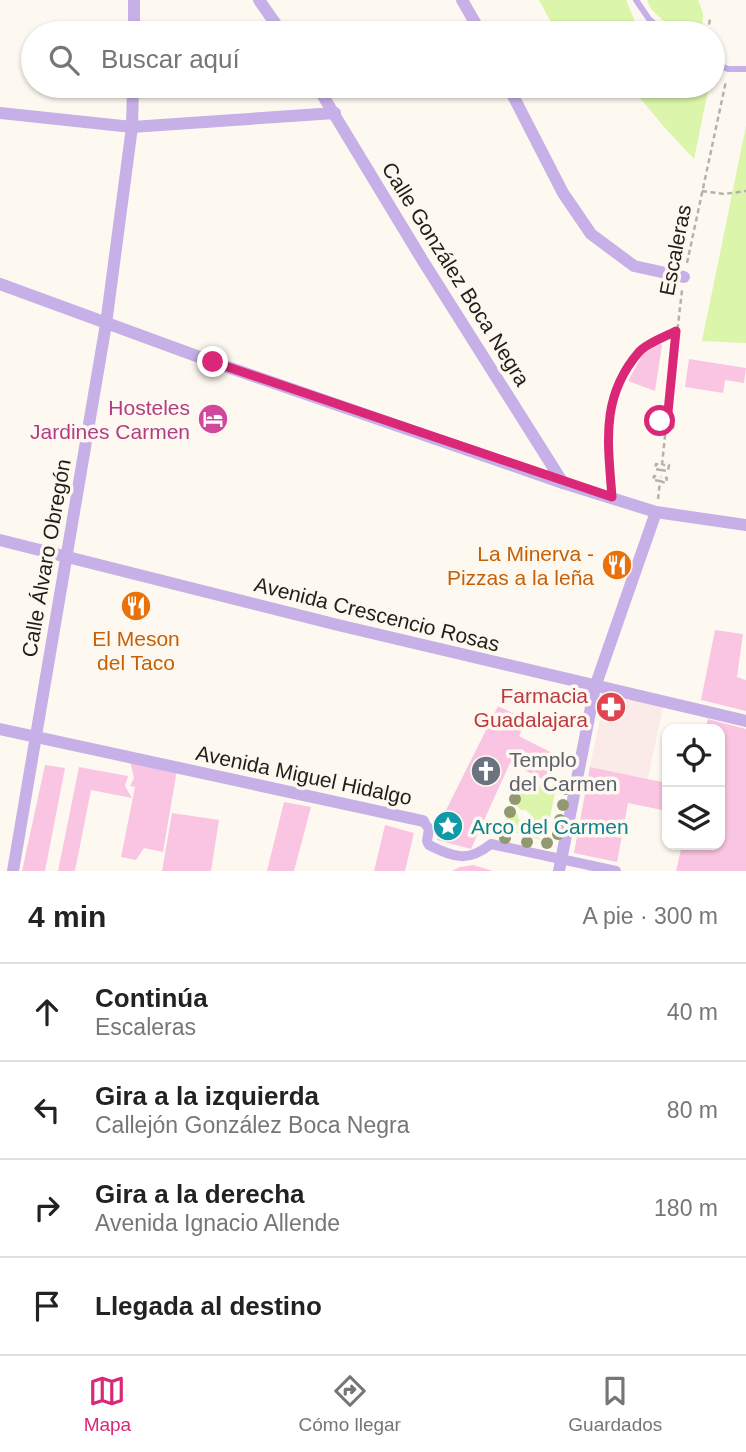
<!DOCTYPE html>
<html lang="es">
<head>
<meta charset="utf-8">
<style>
  body { margin:0; font-family:Helvetica,sans-serif; background:#f6f6f6; color:#222 }
  .controls { position:absolute; right:21px; bottom:21px; display:grid; overflow:hidden; border-radius:14px; box-shadow:0 2px 5px #0004 }
  .controls button { width:63px; height:63px; display:grid; place-items:center; padding:0; border:0; border-bottom:2px solid #e0e0e0; background:#fff; color:#222; font:35px sans-serif }
  .stop { position:absolute; width:21px; height:21px; margin:-16px; border:5px solid #db2777; border-radius:50%; background:#fff }
  .stop.end { background:#db2777; border-color:#fff; box-shadow:0 2px 7px #0008 }
  .list { margin:0; padding:0; list-style:none }
  h2 { display:flex; justify-content:space-between; align-items:center; height:91px; margin:0; padding:0 28px; font-size:30px }
  h2 small { font-size:23px; font-weight:400; color:#767676 }
  .list li { display:grid; grid-template-columns:46px 1fr auto; gap:21px; align-items:center; box-sizing:border-box; height:98px; padding:0 28px; border-top:2px solid #e0e0e0 }
  .list b { display:block; font-size:26px; white-space:nowrap }
  .list p { margin:0; font-size:23px; white-space:nowrap; color:#767676 }
  .list em { font-size:23px; font-style:normal; color:#767676 }
  .icon { flex:none; width:38px; height:38px; fill:none; stroke:currentColor; stroke-width:2; stroke-linecap:round; stroke-linejoin:round }
  .map { position:relative; flex:none; width:746px; height:871px; overflow:hidden }
  .search { position:absolute; background:#fff; box-shadow:0 2px 5px #0004; left:21px; right:21px; top:21px; height:77px; display:flex; align-items:center; gap:18px; box-sizing:border-box; padding:0 24px; border-radius:38px; color:#767676; font-size:26px }
  .sheet { height:483px; background:#fff }
  nav { display:flex; justify-content:space-around; align-items:center; box-sizing:border-box; height:98px; border-top:2px solid #e0e0e0; background:#fff; font-size:19px; color:#767676 }
  nav a { display:grid; justify-items:center; gap:4px }
  nav .on { color:#db2777 }
  .map>svg:first-child { display:block }
  .commercial { fill:#fbebe8 }
  .green { fill:#dbf5ab }
  .building { fill:#fac5e2 }
  .lines { fill:none; stroke-linecap:round; stroke-linejoin:round }
  .path { stroke:#b7b2a9; stroke-width:2.5; stroke-dasharray:5 3.5; stroke-linecap:butt }
  .service { stroke:#c7b0e7; stroke-width:6 }
  .pedestrian { stroke:#c7b0e7; stroke-width:10 }
  .minor { stroke:#c7b0e7; stroke-width:12 }
  .tree { fill:#929972 }
  .route { stroke:#db2777; stroke-width:9 }
  .labels { text-anchor:middle; dominant-baseline:central; stroke-width:7; stroke-linejoin:round; paint-order:stroke }
  .street-label { font-size:21px; fill:#241e17; stroke:#fef9f0 }
  .hotel-label { font-size:21px; fill:#b23c85; stroke:#fef9f0; text-anchor:end }
  .food-label { font-size:21px; fill:#c56008; stroke:#fef9f0; text-anchor:end }
  .health-label { font-size:21px; fill:#be3a42; stroke:#fef9f0; text-anchor:end }
  .worship-label { font-size:21px; fill:#5b616d; stroke:#fef9f0; text-anchor:start }
  .culture-label { font-size:21px; fill:#0d838f; stroke:#fef9f0; text-anchor:start }
</style>
</head>
<body>
<div class="map">
<svg width="746" height="871" viewBox="0 0 746 871">
  <rect width="100%" height="100%" fill="#fef9f0"/>
  <!-- commercial -->
  <path class="commercial" d="M 605,695 L 663,706 L 648,779 L 590,767 Z"/>
  <!-- green -->
  <g class="green">
    <path d="M 539,0 L 626,0 L 635,21 L 648,33 L 557,33 Z"/>
    <path d="M 647,0 L 698,0 L 703,13 L 702,33 L 676,33 L 651,9 Z"/>
    <path d="M 630,86 L 709,86 L 694,159 L 665,128 Z"/>
    <path d="M 746,126 L 746,343 L 702,341 Z"/>
    <path d="M 519,775 L 555,793 L 546,837 L 530,820 L 531,815 L 526,810 L 521,810 L 511,800 Z"/>
    <path d="M 509,806 L 518,815 L 518,819 L 527,823 L 541,840 L 504,829 Z"/>
  </g>
  <!-- building -->
  <g class="building">
    <path d="M 659,344 L 662,345 L 655,391 L 628,381 L 643,354 Z"/>
    <path d="M 689,359 L 746,368 L 744,383 L 725,380 L 723,393 L 685,387 Z"/>
    <path d="M 715,630 L 743,634 L 737,677 L 746,680 L 746,711 L 701,700 Z"/>
    <path d="M 498,706 L 527,720 L 519,736 L 556,755 L 544,780 L 510,763 L 471,849 L 437,840 L 444,814 Z"/>
    <path d="M 708,719 L 746,729 L 746,871 L 676,871 L 682,845 L 720,845 L 720,729 L 705,729 Z"/>
    <path d="M 130,761 L 177,770 L 163,852 L 144,848 L 136,860 L 121,857 L 135,787 L 130,786 L 134,778 Z"/>
    <path d="M 45,765 L 65,768 L 45,871 L 22,871 Z"/>
    <path d="M 79,767 L 128,776 L 125,786 L 132,798 L 91,790 L 75,871 L 58,871 Z"/>
    <path d="M 590,767 L 667,783 L 667,811 L 628,803 L 617,862 L 574,853 Z"/>
    <path d="M 284,802 L 311,807 L 294,871 L 267,871 Z"/>
    <path d="M 172,813 L 219,820 L 211,871 L 162,871 Z"/>
    <path d="M 385,825 L 414,833 L 405,871 L 374,871 Z"/>
    <path d="M 473,865 L 493,871 L 452,871 L 460,867 Z"/>
  </g>
  <g class="lines">
    <!-- path -->
    <g class="path">
      <path d="M 708,33 L 710,18"/>
      <path d="M 702,191 L 724,194 L 746,191"/>
      <path d="M 687,263 L 726,81"/>
      <path d="M 667,422 L 682,290"/>
      <path d="M 667,422 L 674,423 L 673,428 L 668,427"/>
      <path d="M 666,426 L 660,426 L 660,421 L 667,422"/>
      <path d="M 662,465 L 666,426"/>
      <path d="M 661,470 L 668,471 L 669,465 L 663,465"/>
      <path d="M 661,470 L 655,469 L 656,464 L 662,465"/>
      <path d="M 660,481 L 666,483 L 667,478 L 661,477"/>
      <path d="M 660,481 L 653,480 L 654,476 L 660,477"/>
      <path d="M 611,484 L 607,426 L 617,386 L 640,350 L 676,331"/>
      <path d="M 658,499 L 660,481"/>
    </g>
    <!-- service -->
    <g class="service">
      <path d="M 636,0 L 649,19 L 665,33"/>
      <path d="M 713,63 L 728,69 L 746,69"/>
    </g>
    <!-- pedestrian -->
    <path class="pedestrian" d="M 423,821 L 429,829 L 427,841 L 429,845 C 454,858 469,862 491,844 L 616,871"/>
    <!-- minor -->
    <g class="minor">
      <path d="M 259,0 L 282,33"/>
      <path d="M 462,0 L 481,33"/>
      <path d="M 134,33 L 134,0"/>
      <path d="M 317,86 L 423,261 L 563,483"/>
      <path d="M 508,86 L 563,193 L 591,234 L 634,266 L 684,277"/>
      <path d="M 0,113 L 132,127 L 335,113"/>
      <path d="M 0,284 L 213,362 L 563,483 L 656,512 L 746,525"/>
      <path d="M 0,540 L 338,625 L 746,721"/>
      <path d="M 0,729 L 423,821"/>
      <path d="M 13,871 L 106,324 L 132,127 L 133,86"/>
      <path d="M 559,871 L 595,687 L 656,512"/>
    </g>
  </g>
  <!-- trees -->
  <g class="tree">
    <circle cx="566" cy="789" r="6"/>
    <circle cx="515" cy="799" r="6"/>
    <circle cx="563" cy="805" r="6"/>
    <circle cx="510" cy="812" r="6"/>
    <circle cx="560" cy="820" r="6"/>
    <circle cx="558" cy="834" r="6"/>
    <circle cx="505" cy="838" r="6"/>
    <circle cx="527" cy="842" r="6"/>
    <circle cx="547" cy="843" r="6"/>
  </g>
  <g class="lines">
    <!-- route -->
    <path class="route" d="M 213,362 L 612,497 C 608,443 600,397 639,352 C 647,343 665,337 676,331 L 667,422 L 660,421"/>
  </g>
  <!-- icons -->
  <defs>
    <g id="hotel-disc" transform="scale(1.575)"><circle r="9.5" fill="#d1479c" stroke="#fef9f0"/><path d="M-6-4.5h1.5V1H6V5H4.5V3h-9V5H-6ZM-4 0a1.8 1.8 0 1 1 3.6 0ZM.5 0V-2.5h3Q6-2.5 6 0Z" fill="#fff"/></g>
    <g id="restaurant-disc" transform="scale(1.575)"><circle r="9.5" fill="#e8710a" stroke="#fef9f0"/><path d="M-5-6h1v4h1v-4h1v4h1v-4h1v5L-1.5 .5V6h-2V.5L-5-1ZM5-6V6H3V1.5H1.5Q1.5-4 5-6Z" fill="#fff"/></g>
    <g id="pharmacy-disc" transform="scale(1.575)"><circle r="9.5" fill="#e0444e" stroke="#fef9f0"/><path d="M-2-6h4v4h4v4h-4v4h-4v-4h-4v-4h4Z" fill="#fff"/></g>
    <g id="church-disc" transform="scale(1.575)"><circle r="9.5" fill="#6b7280" stroke="#fef9f0"/><path d="M-1.2-6h2.4v3.5h3.3v2.4h-3.3V6h-2.4V-.1h-3.3v-2.4h3.3Z" fill="#fff"/></g>
    <g id="sight-disc" transform="scale(1.575)"><circle r="9.5" fill="#0f9aa8" stroke="#fef9f0"/><path d="M0-6L1.8-2.2L6-1.7L2.9 1.2L3.7 5.4L0 3.3L-3.7 5.4L-2.9 1.2L-6-1.7L-1.8-2.2Z" fill="#fff"/></g>
  </defs>
  <g fill-rule="evenodd">
    <use href="#hotel-disc" x="213" y="419"/>
    <use href="#restaurant-disc" x="617" y="565"/>
    <use href="#restaurant-disc" x="136" y="606"/>
    <use href="#pharmacy-disc" x="611" y="707"/>
    <use href="#church-disc" x="486" y="771"/>
    <use href="#sight-disc" x="448" y="826"/>
  </g>
  <g class="labels">
    <!-- street labels -->
    <g class="street-label">
      <text transform="translate(675 250) rotate(-79)">Escaleras</text>
      <text transform="translate(456 274) rotate(58)">Calle González Boca Negra</text>
      <text transform="translate(46 558) rotate(-80)">Calle Álvaro Obregón</text>
      <text transform="translate(377 614) rotate(14)">Avenida Crescencio Rosas</text>
      <text transform="translate(304 775) rotate(12)">Avenida Miguel Hidalgo</text>
    </g>
    <!-- hotel labels -->
    <g class="hotel-label">
      <text x="190" y="407">Hosteles<tspan x="190" dy="24">Jardines Carmen</tspan></text>
    </g>
    <!-- food labels -->
    <g class="food-label">
      <text x="594" y="553">La Minerva -<tspan x="594" dy="24">Pizzas a la leña</tspan></text>
      <text x="136" y="638" text-anchor="middle">El Meson<tspan x="136" dy="24">del Taco</tspan></text>
    </g>
    <!-- health labels -->
    <g class="health-label">
      <text x="588" y="695">Farmacia<tspan x="588" dy="24">Guadalajara</tspan></text>
    </g>
    <!-- worship labels -->
    <g class="worship-label">
      <text x="509" y="759">Templo<tspan x="509" dy="24">del Carmen</tspan></text>
    </g>
    <!-- culture labels -->
    <g class="culture-label">
      <text x="471" y="826">Arco del Carmen</text>
    </g>
  </g>
</svg>
<div class="controls">
<button><svg class="icon" aria-label="locate" viewBox="0 0 24 24"><circle cx="12" cy="12" r="6"/><path d="M12 2v4M12 18v4M2 12h4M18 12h4"/></svg></button>
<button><svg class="icon" aria-label="layers" viewBox="0 0 24 24"><path d="M12 4l9 5-9 5-9-5zM3 14l9 5 9-5"/></svg></button>
</div>
<div class="stop" style="left:660px;top:421px"></div>
<div class="stop end" style="left:213px;top:362px"></div>
<div class="search"><svg class="icon" aria-label="search" viewBox="0 0 24 24"><circle cx="10" cy="10" r="6"/><path d="M15 15l6 6"/></svg>Buscar aquí</div>
</div>
<section class="sheet">
<h2>4 min<small>A pie · 300 m</small></h2>
<ul class="list">
<li><svg class="icon" aria-label="ahead" viewBox="0 0 24 24"><path d="M12 20V5M6 11l6-6 6 6"/></svg><div><b>Continúa</b><p>Escaleras</p></div><em>40 m</em></li>
<li><svg class="icon" aria-label="left" viewBox="0 0 24 24"><path d="M17 20v-9H6M10 6l-5 5 5 5"/></svg><div><b>Gira a la izquierda</b><p>Callejón González Boca Negra</p></div><em>80 m</em></li>
<li><svg class="icon" aria-label="right" viewBox="0 0 24 24"><path d="M7 20v-9h11M14 6l5 5-5 5"/></svg><div><b>Gira a la derecha</b><p>Avenida Ignacio Allende</p></div><em>180 m</em></li>
<li><svg class="icon" aria-label="arrive" viewBox="0 0 24 24"><path d="M6 21V4h12l-3 4 3 4H6"/></svg><div><b>Llegada al destino</b></div></li>
</ul>
</section>
<nav>
<a class="on"><svg class="icon" aria-label="map" viewBox="0 0 24 24"><path d="M3 6l6-2 6 2 6-2v14l-6 2-6-2-6 2zM9 4v14M15 6v14"/></svg>Mapa</a>
<a><svg class="icon" aria-label="directions" viewBox="0 0 24 24"><path d="M12 3l9 9-9 9-9-9zM9 14v-3h6M13 9l2 2-2 2"/></svg>Cómo llegar</a>
<a><svg class="icon" aria-label="saved" viewBox="0 0 24 24"><path d="M7 4h10v16l-5-4-5 4z"/></svg>Guardados</a>
</nav>
</body>
</html>
